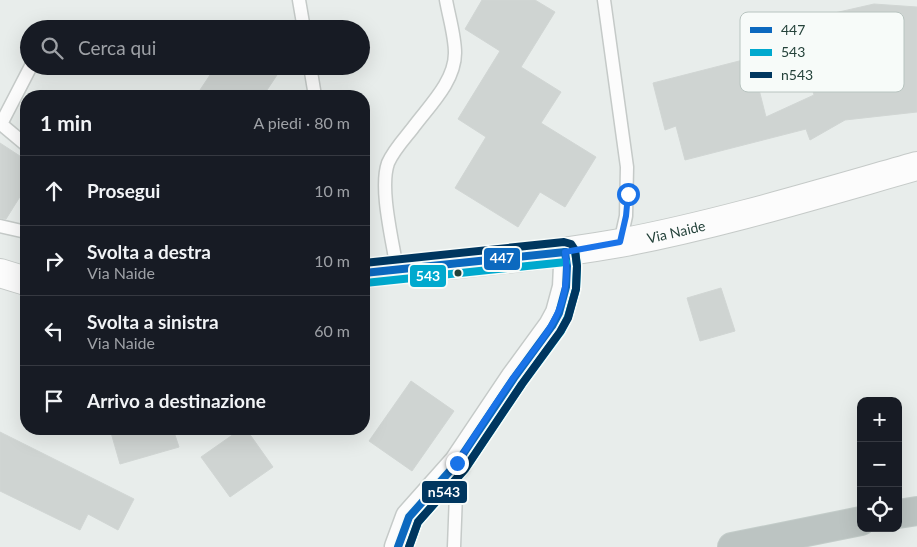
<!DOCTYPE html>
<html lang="it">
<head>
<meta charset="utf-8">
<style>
  body { margin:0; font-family:Lato,sans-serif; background:#20242c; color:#f1f3f6 }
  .controls { position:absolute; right:15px; bottom:15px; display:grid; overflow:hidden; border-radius:10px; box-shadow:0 5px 20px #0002 }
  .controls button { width:45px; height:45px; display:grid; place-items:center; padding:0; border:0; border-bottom:1px solid #363941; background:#171b24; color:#f1f3f6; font:25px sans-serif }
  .stop { position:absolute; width:15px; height:15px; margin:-11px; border:4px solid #1a73e8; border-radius:50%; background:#fff }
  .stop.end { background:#1a73e8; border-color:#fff; box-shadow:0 1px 5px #0008 }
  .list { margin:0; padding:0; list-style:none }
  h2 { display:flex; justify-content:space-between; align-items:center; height:65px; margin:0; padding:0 20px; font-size:21px }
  h2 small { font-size:16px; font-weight:400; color:#9ea1a6 }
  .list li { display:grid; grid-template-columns:32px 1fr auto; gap:15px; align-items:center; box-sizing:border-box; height:70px; padding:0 20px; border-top:1px solid #363941 }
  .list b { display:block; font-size:19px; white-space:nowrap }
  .list p { margin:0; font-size:16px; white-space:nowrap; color:#9ea1a6 }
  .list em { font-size:16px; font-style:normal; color:#9ea1a6 }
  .icon { flex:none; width:28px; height:28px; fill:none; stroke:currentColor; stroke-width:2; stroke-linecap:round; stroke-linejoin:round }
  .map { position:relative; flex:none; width:917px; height:547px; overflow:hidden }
  .search { position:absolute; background:#171b24; box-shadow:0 5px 20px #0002; left:20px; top:20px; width:350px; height:55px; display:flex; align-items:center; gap:12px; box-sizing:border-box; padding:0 18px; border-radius:28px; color:#9ea1a6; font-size:19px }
  .panel { position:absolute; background:#171b24; box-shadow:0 5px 20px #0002; left:20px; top:90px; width:350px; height:345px; border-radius:20px }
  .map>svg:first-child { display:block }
  .building { fill:#cfd4d2; stroke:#d1d6d4 }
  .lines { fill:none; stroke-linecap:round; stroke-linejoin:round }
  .service-casing { stroke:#c5cac8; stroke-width:15 }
  .minor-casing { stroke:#c5cac8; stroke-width:29 }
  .tertiary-casing { stroke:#c5cac8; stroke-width:30 }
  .motorway-casing { stroke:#c3ccc9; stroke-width:30 }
  .service { stroke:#fcfcfc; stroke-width:12 }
  .minor { stroke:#fcfcfc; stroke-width:26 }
  .tertiary { stroke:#fcfcfc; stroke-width:28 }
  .motorway { stroke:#bcc4c2; stroke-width:28 }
  .bus-1-casing { stroke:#f7fbf9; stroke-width:11 }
  .bus-2-casing { stroke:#f7fbf9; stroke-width:11 }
  .bus-3-casing { stroke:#f7fbf9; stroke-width:11 }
  .bus-1 { stroke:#0c69bf; stroke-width:8 }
  .bus-2 { stroke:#00a9ce; stroke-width:8 }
  .bus-3 { stroke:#00365f; stroke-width:8 }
  .route { stroke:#1a73e8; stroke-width:6 }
  .bus-dot { fill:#24423a; stroke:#f7fbf9; stroke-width:2 }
  .labels { text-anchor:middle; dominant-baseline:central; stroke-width:4; stroke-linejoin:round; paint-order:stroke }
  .street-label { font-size:14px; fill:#24423a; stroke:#f7fbf9 }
  .key { fill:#f7fbf9; stroke:#b8c4c0; stroke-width:1 }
  .key-label { font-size:14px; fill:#24423a }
  .line-badge { stroke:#f7fbf9; stroke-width:2 }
  .badge-label { font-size:14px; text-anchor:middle; font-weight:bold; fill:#fff }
</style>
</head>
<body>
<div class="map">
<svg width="917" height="547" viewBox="0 0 917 547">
  <rect width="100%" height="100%" fill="#e8edeb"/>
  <!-- building -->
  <g class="building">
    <path d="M 482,0 L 535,0 L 555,12 L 521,67 L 561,92 L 541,123 L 596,157 L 565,207 L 540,192 L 518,227 L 455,188 L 486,137 L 458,119 L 500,51 L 465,29 Z"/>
    <path d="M 874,4 L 917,7 L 917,112 L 845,120 L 810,140 L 806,129 L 685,160 L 676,126 L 665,130 L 653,83 L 751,58 L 766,117 L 814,95 L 795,22 Z"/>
    <path d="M 216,66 L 283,66 L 263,96 L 196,96 Z"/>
    <path d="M 0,143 L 26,160 L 26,187 L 6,219 L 0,218 Z"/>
    <path d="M 721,288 L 735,331 L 700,341 L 687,298 Z"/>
    <path d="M 411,381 L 454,411 L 412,471 L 369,441 Z"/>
    <path d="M 110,429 L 173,429 L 179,447 L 120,464 Z"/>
    <path d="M 241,429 L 246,429 L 273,467 L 230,497 L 201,457 Z"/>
    <path d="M 0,432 L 134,499 L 118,530 L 88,514 L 80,530 L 0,491 Z"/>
  </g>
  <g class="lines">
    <!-- service casing -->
    <g class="service-casing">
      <g id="service">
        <path d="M 299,0 L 304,29"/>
        <path d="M 604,0 L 627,167 L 626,216 L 620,243"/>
        <path d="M 310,66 L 315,96"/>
        <path d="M 26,145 L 1,124 L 31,66"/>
        <path d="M 0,226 L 26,232"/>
        <path d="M 397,270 C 393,242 379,189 388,163 C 393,151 404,139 412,129 C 428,107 455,82 455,53 C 455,36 449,17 446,0"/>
        <path d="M 454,547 L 457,467"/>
      </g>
    </g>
    <!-- minor casing -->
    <g class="minor-casing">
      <path id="minor" d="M 398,547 L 409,517 L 457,463 L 514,378 L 552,326 L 559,313 L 566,287 L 567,266 L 565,252"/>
    </g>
    <!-- tertiary casing -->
    <g class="tertiary-casing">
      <g id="tertiary">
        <path d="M 0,273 L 26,281"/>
        <path id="s1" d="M 364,273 C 449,265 535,258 620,243 C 720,224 818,194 917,166"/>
      </g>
    </g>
    <!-- motorway casing -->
    <g class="motorway-casing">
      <g id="motorway">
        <path d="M 898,514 L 917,511"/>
        <path d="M 732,547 L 861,521"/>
      </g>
    </g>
    <!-- service -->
    <use href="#service" class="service"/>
    <!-- minor -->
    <use href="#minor" class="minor"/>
    <!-- tertiary -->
    <use href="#tertiary" class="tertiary"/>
    <!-- motorway -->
    <use href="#motorway" class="motorway"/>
    <!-- bus-1 casing -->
    <g class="bus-1-casing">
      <g id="bus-1">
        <path d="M 364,273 L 565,252"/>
        <path d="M 398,547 L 409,517 L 457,463 L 514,378 L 552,326 L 559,313 L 566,287 L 567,266 L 565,252"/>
      </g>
    </g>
    <!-- bus-2 casing -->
    <g class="bus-2-casing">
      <g id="bus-2">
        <path d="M 365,283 L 566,262"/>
        <path d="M 409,547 L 418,522 L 465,469 L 522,384 L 561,331 L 568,317 L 576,289 L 577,266 L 575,251"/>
      </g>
    </g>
    <!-- bus-3 casing -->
    <g class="bus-3-casing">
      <path id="bus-3" d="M 364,263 L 564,242 L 571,244 L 575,250 L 577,266 L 576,289 L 568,318 L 560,332 L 522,384 L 465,469 L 418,522 L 409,547"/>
    </g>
    <!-- bus-1 -->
    <use href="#bus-1" class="bus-1"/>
    <!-- bus-2 -->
    <use href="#bus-2" class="bus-2"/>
    <!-- bus-3 -->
    <use href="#bus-3" class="bus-3"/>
  </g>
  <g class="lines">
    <!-- route -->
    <path class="route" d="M 457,463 C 476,434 494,405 514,377 C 545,334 573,310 565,252 L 620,242 L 626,216 L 628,194"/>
  </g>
  <!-- markers -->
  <circle class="bus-dot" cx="458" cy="273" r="4.5"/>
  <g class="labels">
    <!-- street labels -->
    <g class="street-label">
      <text stroke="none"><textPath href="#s1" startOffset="315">Via Naide</textPath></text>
    </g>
  </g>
  <!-- legend -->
  <rect x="740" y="12" width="164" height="80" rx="8" class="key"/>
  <rect x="750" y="27" width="22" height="6" fill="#0c69bf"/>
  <rect x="750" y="49" width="22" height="7" fill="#00a9ce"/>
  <rect x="750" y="72" width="22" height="6" fill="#00365f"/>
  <g class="key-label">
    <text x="781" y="35">447</text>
    <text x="781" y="57">543</text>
    <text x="781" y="80">n543</text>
  </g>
  <g class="line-badge">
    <rect x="483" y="247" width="38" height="24" rx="5" fill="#0c69bf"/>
    <rect x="409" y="264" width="38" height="24" rx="5" fill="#00a9ce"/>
    <rect x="421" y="480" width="47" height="24" rx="5" fill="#00365f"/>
  </g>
  <g class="badge-label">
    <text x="502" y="263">447</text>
    <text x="428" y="281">543</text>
    <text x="444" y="497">n543</text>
  </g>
</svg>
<div class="controls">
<button>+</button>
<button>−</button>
<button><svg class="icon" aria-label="locate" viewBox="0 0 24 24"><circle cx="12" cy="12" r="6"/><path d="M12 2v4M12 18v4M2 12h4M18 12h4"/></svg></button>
</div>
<div class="stop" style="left:628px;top:194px"></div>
<div class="stop end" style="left:457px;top:463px"></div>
<div class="search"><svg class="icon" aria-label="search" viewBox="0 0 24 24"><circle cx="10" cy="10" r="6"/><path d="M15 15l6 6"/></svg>Cerca qui</div>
<section class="panel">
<h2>1 min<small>A piedi · 80 m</small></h2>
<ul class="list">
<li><svg class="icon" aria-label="ahead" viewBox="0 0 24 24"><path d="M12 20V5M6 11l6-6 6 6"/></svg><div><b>Prosegui</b></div><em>10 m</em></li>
<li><svg class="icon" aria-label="right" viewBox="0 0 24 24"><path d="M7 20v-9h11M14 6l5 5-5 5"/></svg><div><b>Svolta a destra</b><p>Via Naide</p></div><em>10 m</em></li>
<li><svg class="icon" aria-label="left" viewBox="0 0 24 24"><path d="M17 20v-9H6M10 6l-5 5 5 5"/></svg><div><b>Svolta a sinistra</b><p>Via Naide</p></div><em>60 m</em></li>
<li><svg class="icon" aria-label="arrive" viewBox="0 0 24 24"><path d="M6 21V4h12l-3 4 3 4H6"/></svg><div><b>Arrivo a destinazione</b></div></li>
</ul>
</section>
</div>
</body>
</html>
